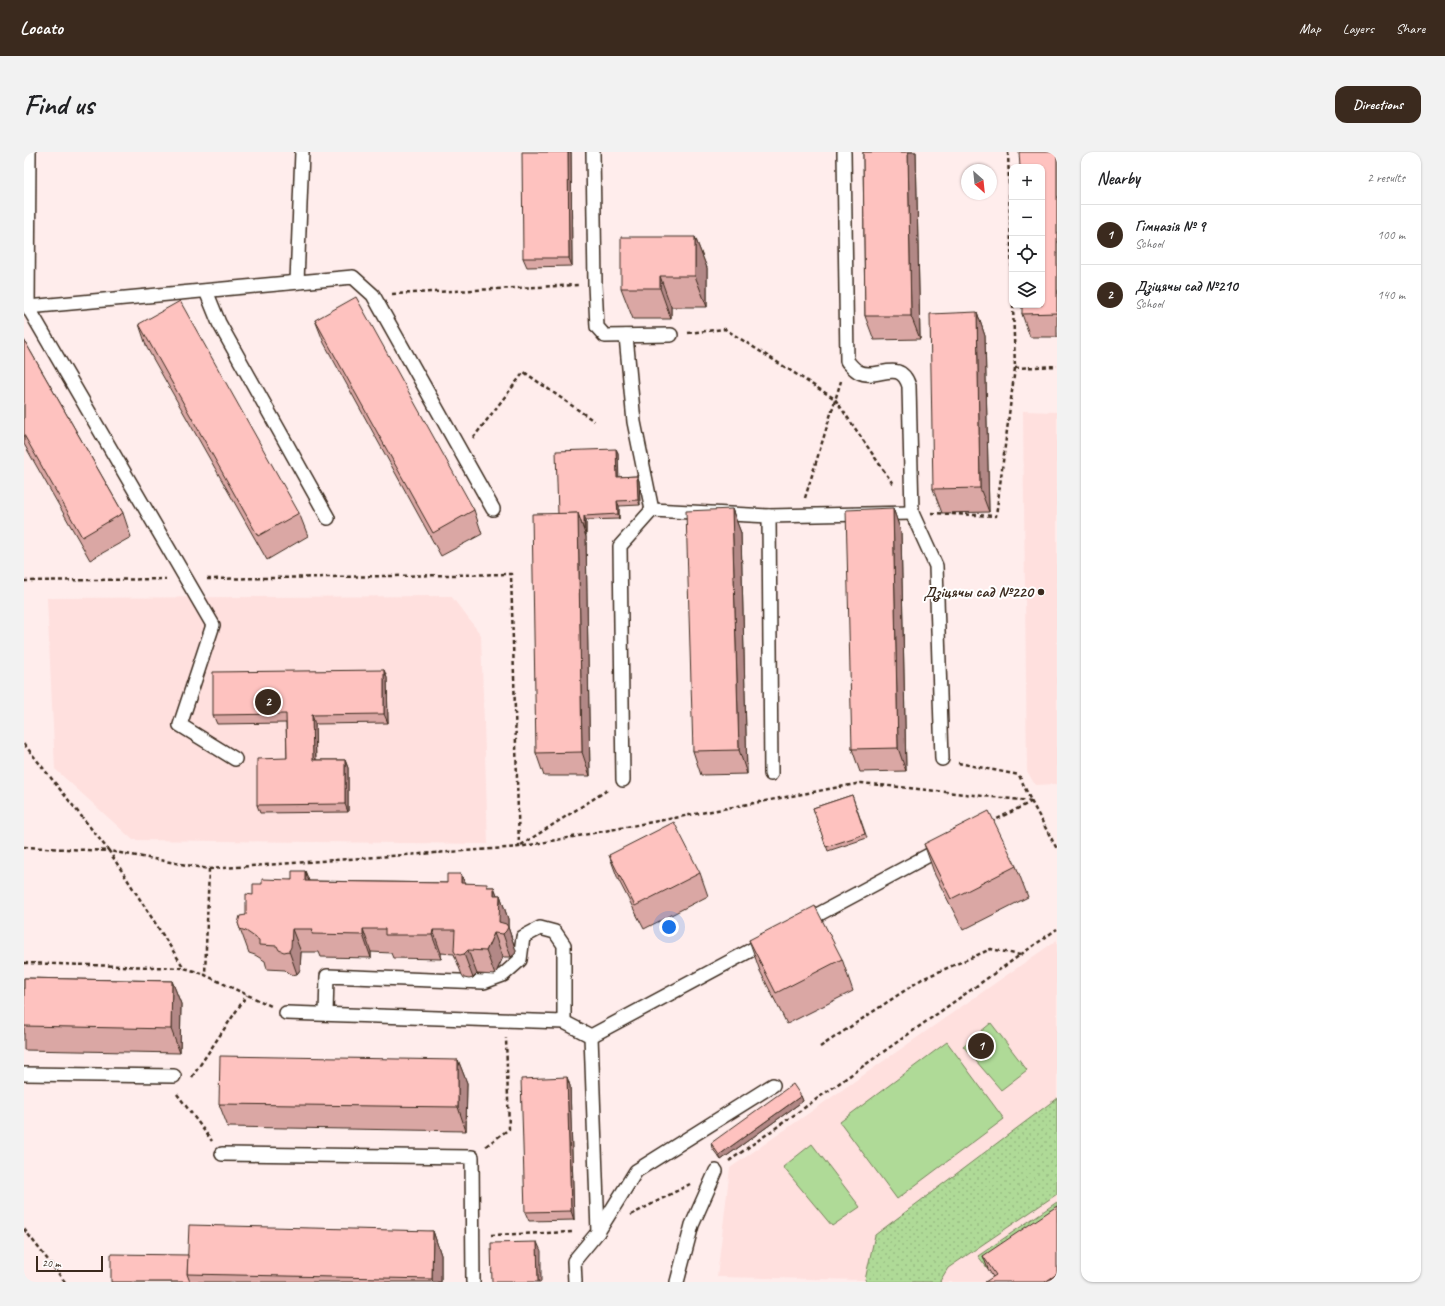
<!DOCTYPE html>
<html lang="en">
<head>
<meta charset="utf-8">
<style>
  body { margin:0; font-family:Caveat,sans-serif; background:#f2f2f2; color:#202124 }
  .controls { position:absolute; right:12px; top:12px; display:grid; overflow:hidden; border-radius:8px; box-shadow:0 1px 3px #0004 }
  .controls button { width:36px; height:36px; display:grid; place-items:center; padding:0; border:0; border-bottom:1px solid #e0e0e0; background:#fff; color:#202124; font:20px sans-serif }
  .compass { position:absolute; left:937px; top:12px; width:36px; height:36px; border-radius:50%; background:#fff; box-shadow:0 1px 3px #0004; rotate:153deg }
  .scale { position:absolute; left:12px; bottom:10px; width:67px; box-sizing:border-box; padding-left:4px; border:2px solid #3b2a1e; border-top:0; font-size:11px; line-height:14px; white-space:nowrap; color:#3b2a1e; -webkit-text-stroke:3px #fff; paint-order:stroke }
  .you { position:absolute; left:645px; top:775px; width:14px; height:14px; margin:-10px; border:3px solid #fff; border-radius:50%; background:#1a73e8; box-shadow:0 0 0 6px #1a73e833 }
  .badge { display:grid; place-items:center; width:26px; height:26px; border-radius:50%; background:#3b2a1e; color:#fff; font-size:13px; font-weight:700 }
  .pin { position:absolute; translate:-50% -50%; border:2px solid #fff; box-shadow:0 1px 4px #0006 }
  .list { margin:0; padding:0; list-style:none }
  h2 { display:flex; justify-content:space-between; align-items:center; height:52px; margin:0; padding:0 16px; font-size:17px }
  h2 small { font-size:13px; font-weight:400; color:#757577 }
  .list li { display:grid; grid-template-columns:26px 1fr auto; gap:12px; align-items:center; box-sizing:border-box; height:60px; padding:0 16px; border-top:1px solid #e0e0e0 }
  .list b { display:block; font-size:15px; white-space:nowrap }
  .list p { margin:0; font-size:13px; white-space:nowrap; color:#757577 }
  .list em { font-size:13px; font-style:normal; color:#757577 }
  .icon { flex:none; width:22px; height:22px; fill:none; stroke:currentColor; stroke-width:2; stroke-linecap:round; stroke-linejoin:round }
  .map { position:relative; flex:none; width:1033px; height:1130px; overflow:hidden; border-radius:12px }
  header { display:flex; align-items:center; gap:24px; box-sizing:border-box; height:56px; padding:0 20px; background:#3b2a1e; color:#fff }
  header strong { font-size:19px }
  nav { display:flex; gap:22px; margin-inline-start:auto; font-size:14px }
  .intro { display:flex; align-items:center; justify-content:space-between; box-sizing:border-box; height:96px; padding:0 24px }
  h1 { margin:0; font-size:28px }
  .button { padding:10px 18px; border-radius:12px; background:#3b2a1e; color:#fff; font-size:14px; font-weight:700 }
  main { display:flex; gap:24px; padding:0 24px }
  aside { flex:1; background:#fff; border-radius:12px; box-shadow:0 1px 3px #0004 }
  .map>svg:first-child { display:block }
  .built { fill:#ffe0de }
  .grass { fill:url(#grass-dots); stroke:#75825a }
  .pitch { fill:#afda97; stroke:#75825a }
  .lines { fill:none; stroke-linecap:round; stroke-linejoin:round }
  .lane-casing { stroke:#3b2a1e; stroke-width:16 }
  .path { stroke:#3b2a1e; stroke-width:2.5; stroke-dasharray:4 3; stroke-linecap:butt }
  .lane { stroke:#fff; stroke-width:13 }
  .wall { fill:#daa7a4; stroke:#3b2a1e }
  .shaded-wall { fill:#b28886; stroke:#3b2a1e }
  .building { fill:#fec2bf; stroke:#3b2a1e }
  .poi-dot { fill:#3b2a1e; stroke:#fff; stroke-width:1.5 }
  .labels { text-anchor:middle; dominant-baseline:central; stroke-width:4; stroke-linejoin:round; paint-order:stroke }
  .poi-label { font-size:16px; font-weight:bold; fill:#3b2a1e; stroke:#fff; text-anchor:end }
</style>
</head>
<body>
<header>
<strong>Locato</strong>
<nav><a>Map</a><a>Layers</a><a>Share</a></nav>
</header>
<div class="intro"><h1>Find us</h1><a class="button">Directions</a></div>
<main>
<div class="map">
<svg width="1033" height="1130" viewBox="0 0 1033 1130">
  <defs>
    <pattern id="grass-dots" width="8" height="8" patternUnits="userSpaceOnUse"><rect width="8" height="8" fill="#afda97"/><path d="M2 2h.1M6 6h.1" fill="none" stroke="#97bb82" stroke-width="1.8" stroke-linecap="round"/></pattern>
  </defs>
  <rect width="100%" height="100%" fill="#ffedec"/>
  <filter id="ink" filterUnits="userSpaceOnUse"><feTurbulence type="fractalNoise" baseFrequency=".025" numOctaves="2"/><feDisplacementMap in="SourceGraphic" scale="8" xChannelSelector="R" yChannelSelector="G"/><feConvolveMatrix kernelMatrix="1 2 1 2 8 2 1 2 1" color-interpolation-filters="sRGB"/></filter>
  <g filter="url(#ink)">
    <!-- built -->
    <g class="built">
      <path d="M 999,259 L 1033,260 L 1033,632 L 1011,633 L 1003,619 Z"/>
      <path d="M 427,444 L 457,483 L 464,692 L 109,688 L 31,617 L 23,446 Z"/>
      <path d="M 1033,788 L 1033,1130 L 843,1130 L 841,1128 L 693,1125 L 706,1016 Z"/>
    </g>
    <!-- grass -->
    <g class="grass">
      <path d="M 1033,946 L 1033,1042 L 924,1116 L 916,1129 L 917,1130 L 843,1130 L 841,1128 L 851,1083 Z"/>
      <path d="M 1033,1050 L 1033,1070 L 964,1117 L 954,1104 Z"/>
    </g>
    <!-- pitch -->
    <g class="pitch">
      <path d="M 967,871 L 1003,918 L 977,938 L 939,894 Z"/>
      <path d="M 923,890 L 980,967 L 873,1047 L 816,970 Z"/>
      <path d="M 788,992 L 836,1055 L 808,1074 L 759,1015 Z"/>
    </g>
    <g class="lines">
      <!-- lane casing -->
      <g class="lane-casing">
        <g id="lane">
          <path d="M 5,0 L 4,155 L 189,473 L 156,573 L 211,607"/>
          <path d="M 569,0 L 571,132 L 573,175 L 581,184 L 647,183"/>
          <path d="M 820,0 L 823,209 C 826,212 830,218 835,220 C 853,229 876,205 885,234 L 888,361 L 912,414 L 918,607"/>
          <path d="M 273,130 L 278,0"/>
          <path d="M 182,139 L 195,171 L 304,366"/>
          <path d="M 4,155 L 329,125 L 349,143 L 469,357"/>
          <path d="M 602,184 L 610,270 L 628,358"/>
          <path d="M 745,364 L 747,622"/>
          <path d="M 599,628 L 596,394 L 628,358 L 745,364 L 888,361"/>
          <path d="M 780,770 L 920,695"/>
          <path d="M 262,861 L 540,870 L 567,884"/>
          <path d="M 302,862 L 303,824 L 460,830 L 479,823 L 496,808 L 499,785 L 516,776 L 531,780 L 540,793 L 540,870"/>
          <path d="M 567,884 L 744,789"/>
          <path d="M 0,922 L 150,924"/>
          <path d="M 198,1002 L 448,1005 L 449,1130"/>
          <path d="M 574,1080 L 612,1019 L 749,933"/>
          <path d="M 551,1130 L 550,1109 L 574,1080 L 567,884"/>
          <path d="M 653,1130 L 668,1073 L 692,1019"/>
        </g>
      </g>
      <!-- path -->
      <g class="path">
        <path d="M 984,0 L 988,123"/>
        <path d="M 368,142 L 554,133"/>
        <path d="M 989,153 L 991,216 L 1033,214"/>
        <path d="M 664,181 L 701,177 L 811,247 L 869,332"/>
        <path d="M 449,286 L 500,220 L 570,269"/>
        <path d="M 781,346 L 817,229"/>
        <path d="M 907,361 L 972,364 L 991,216"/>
        <path d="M 183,427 L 487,422 L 495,695"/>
        <path d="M 0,429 L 142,427"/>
        <path d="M 0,592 L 85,699 L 185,717 L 181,823 L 247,854"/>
        <path d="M 934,611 L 995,623 L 1007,649 L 1033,697"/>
        <path d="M 967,670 L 1007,650"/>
        <path d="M 497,693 L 585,637"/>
        <path d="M 0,695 L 85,699 L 160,816"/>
        <path d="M 185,717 L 495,695 L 837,631 L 1007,649"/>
        <path d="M 0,811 L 160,816 L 180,822"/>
        <path d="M 796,895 L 898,827 L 967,797 L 996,803"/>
        <path d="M 168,925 L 223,843"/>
        <path d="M 153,942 L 188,989"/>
        <path d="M 462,994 L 485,977 L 482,886"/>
        <path d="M 705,1009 L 1033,777"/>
        <path d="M 607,1063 L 666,1032"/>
        <path d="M 0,1077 L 41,1130"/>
        <path d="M 467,1083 L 550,1080"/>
      </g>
      <!-- lane -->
      <use href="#lane" class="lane"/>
    </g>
    <!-- wall -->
    <g class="wall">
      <path d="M 547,0 L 548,114 L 503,115 L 499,106 Z"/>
      <path d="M 839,0 L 892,0 L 896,187 L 850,188 L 841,164 Z"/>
      <path d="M 1033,0 L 1033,185 L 1006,185 L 998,162 Z"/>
      <path d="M 671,85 L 683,116 L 683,155 L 647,155 L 647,167 L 609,167 L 597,136 Z"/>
      <path d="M 953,160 L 961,184 L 965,360 L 918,361 L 909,337 Z"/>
      <path d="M 291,168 L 450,358 L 458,382 L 417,404 L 300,191 Z"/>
      <path d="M 115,172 L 275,361 L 284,384 L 243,408 L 123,196 Z"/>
      <path d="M 0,188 L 99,361 L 107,385 L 66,408 L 0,292 Z"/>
      <path d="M 592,297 L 594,301 L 594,325 L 613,324 L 615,329 L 616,353 L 595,354 L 595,367 L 562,368 L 562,385 L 566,624 L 520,624 L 512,601 L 534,362 Z"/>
      <path d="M 869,356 L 877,380 L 882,619 L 836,620 L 828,597 Z"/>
      <path d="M 708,357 L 717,381 L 723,622 L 677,623 L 669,599 Z"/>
      <path d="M 360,518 L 363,526 L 364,571 L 291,572 L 292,608 L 321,608 L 324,616 L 324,660 L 236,661 L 233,653 L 263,606 L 262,571 L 193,572 L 189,563 Z"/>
      <path d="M 828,643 L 843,686 L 804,699 L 789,656 Z"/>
      <path d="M 900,692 L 992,714 L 1004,745 L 939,778 L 911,723 Z"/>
      <path d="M 585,703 L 676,721 L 684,744 L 620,777 L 594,727 Z"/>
      <path d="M 281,719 L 285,729 L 423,731 L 437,722 L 441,731 L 464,735 L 470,735 L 473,743 L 476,743 L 484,767 L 484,775 L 492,799 L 491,802 L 487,805 L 479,805 L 471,823 L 453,822 L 449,826 L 445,827 L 440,826 L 438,823 L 430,802 L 417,801 L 417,807 L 369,806 L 367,801 L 347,800 L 347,806 L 297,805 L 295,800 L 277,800 L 276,818 L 273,822 L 268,823 L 264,821 L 261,818 L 243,817 L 241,809 L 231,803 L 225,801 L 214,771 L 222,763 L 229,743 L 238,732 L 268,728 Z"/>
      <path d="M 725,788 L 818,807 L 829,839 L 763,872 L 736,819 Z"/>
      <path d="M 0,826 L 148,829 L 157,852 L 156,901 L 0,898 Z"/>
      <path d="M 434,908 L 443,931 L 442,979 L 204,975 L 195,952 Z"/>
      <path d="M 543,925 L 546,934 L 550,1068 L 505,1069 L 501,1060 Z"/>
      <path d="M 777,944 L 779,949 L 697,1008 L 688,996 L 687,991 Z"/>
      <path d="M 409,1079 L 417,1103 L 417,1130 L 87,1130 L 164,1103 Z"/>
      <path d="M 959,1104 L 1033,1130 L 969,1125 L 964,1117 Z"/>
    </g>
    <!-- shaded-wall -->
    <g class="shaded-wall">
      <path d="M 544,0 L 547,0 L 548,114 L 545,106 Z"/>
      <path d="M 884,0 L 892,0 L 896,187 L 887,164 Z"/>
      <path d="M 671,85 L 683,116 L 683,155 L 671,124 Z"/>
      <path d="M 636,124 L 647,155 L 647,167 L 636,136 Z"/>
      <path d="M 953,160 L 961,184 L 965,360 L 956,336 Z"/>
      <path d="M 592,297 L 594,301 L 595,329 L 593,325 Z"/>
      <path d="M 613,324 L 615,329 L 616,353 L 614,348 Z"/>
      <path d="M 593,349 L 595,354 L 595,367 L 594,362 Z"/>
      <path d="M 869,356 L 877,380 L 882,619 L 874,596 Z"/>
      <path d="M 708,357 L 717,381 L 723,622 L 715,598 Z"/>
      <path d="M 554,361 L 562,385 L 566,624 L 558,600 Z"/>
      <path d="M 560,364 L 562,368 L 562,383 L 561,378 Z"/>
      <path d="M 360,518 L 363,526 L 364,571 L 360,562 Z"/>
      <path d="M 288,563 L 291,572 L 292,617 L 289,608 Z"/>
      <path d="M 321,608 L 324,616 L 324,660 L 321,652 Z"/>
      <path d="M 281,719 L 290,742 L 281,729 Z"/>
      <path d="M 437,722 L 446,745 L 437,731 Z"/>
      <path d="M 470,735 L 476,751 L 476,743 L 484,767 L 484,775 L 492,799 L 491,802 L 487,805 L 479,782 L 475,770 L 470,743 Z"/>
      <path d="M 268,777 L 277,800 L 276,818 L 273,822 L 265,799 Z"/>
      <path d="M 339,777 L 347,800 L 347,806 L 339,783 Z"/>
      <path d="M 409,778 L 417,801 L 417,807 L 408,783 Z"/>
      <path d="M 470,781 L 479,805 L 471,823 L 462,799 Z"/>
      <path d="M 444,798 L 453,822 L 449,826 L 440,802 Z"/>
      <path d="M 148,829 L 157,852 L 156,901 L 147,877 Z"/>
      <path d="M 434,908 L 443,931 L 442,979 L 434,955 Z"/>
      <path d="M 543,925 L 546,934 L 550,1068 L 547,1059 Z"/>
      <path d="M 777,944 L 779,949 L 697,1008 L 695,1003 Z"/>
      <path d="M 409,1079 L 417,1103 L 417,1130 L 409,1130 L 408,1127 Z"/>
      <path d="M 513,1090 L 517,1099 L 517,1130 L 514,1130 Z"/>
      <path d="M 1033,1122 L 1033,1130 L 1021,1130 Z"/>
    </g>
    <!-- building -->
    <g class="building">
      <path d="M 498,0 L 544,0 L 545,106 L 499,106 Z"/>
      <path d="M 839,0 L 884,0 L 887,164 L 841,164 Z"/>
      <path d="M 995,0 L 1033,0 L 1033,161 L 998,162 L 998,153 L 1018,153 L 1018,15 L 996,15 Z"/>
      <path d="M 597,85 L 671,85 L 671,124 L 636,124 L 636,136 L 597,136 Z"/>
      <path d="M 332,145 L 450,358 L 409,381 L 291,168 Z"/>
      <path d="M 156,149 L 275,361 L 234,384 L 115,172 Z"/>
      <path d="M 953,160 L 956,336 L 909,337 L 906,162 Z"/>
      <path d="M 0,188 L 99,361 L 58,385 L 0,283 Z"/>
      <path d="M 592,297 L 593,325 L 613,324 L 614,348 L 593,349 L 594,362 L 560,364 L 560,378 L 554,361 L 534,362 L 532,299 Z"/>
      <path d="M 869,356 L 874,596 L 828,597 L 822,358 Z"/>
      <path d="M 708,357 L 715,598 L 669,599 L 662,359 Z"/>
      <path d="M 554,361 L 558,600 L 512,601 L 508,362 Z"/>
      <path d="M 360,518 L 360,562 L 288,563 L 289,608 L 321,608 L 321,652 L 233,653 L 233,607 L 263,606 L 262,562 L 189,563 L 189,520 Z"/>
      <path d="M 828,643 L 841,682 L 802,695 L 789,656 Z"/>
      <path d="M 965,659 L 992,714 L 927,747 L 900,692 Z"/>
      <path d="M 650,670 L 676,721 L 611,754 L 585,703 Z"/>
      <path d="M 268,719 L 281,719 L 281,729 L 423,731 L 423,722 L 437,722 L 437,731 L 463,732 L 463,735 L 470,735 L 470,743 L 476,743 L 475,770 L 482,772 L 484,775 L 482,779 L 479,782 L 470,781 L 462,799 L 444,798 L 440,802 L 436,803 L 432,802 L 430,799 L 431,778 L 409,778 L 408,783 L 361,783 L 361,777 L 339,777 L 339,783 L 288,782 L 289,777 L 268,777 L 267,795 L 265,799 L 260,800 L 255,798 L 253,794 L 235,793 L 235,788 L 222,779 L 216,777 L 214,771 L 216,764 L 222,763 L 222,742 L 229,743 L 229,732 L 238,732 L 238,727 L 268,728 Z"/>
      <path d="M 791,754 L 818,807 L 752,841 L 725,788 Z"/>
      <path d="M 0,826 L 148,829 L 147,877 L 0,874 Z"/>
      <path d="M 196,904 L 434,908 L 434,955 L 195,952 Z"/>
      <path d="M 543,925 L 547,1059 L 501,1060 L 497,927 Z"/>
      <path d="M 769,932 L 777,944 L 695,1003 L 687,991 Z"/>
      <path d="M 1033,1054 L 1033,1122 L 1021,1130 L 961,1130 L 972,1123 L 959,1104 Z"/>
      <path d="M 165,1073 L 409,1079 L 408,1127 L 163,1122 Z"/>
      <path d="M 513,1090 L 514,1130 L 468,1130 L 467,1091 Z"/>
      <path d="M 87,1102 L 164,1103 L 163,1122 L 166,1130 L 87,1130 Z"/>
    </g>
  </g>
  <!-- markers -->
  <circle class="poi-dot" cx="1017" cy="440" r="4"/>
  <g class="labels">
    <!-- poi labels -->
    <g class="poi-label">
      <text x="1009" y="440">Дзіцячы сад №220</text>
    </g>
  </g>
</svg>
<div class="controls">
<button>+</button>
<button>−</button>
<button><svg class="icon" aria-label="locate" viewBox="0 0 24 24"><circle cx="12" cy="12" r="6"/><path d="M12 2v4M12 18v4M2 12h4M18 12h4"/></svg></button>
<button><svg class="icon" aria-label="layers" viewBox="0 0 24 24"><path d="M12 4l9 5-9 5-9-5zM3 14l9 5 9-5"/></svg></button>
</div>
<svg class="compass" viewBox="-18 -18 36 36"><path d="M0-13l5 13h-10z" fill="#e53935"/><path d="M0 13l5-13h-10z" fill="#757577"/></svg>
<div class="scale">20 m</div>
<div class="you"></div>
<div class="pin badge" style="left:957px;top:894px">1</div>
<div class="pin badge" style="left:244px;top:550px">2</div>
</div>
<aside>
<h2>Nearby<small>2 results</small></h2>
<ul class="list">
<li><span class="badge">1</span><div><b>Гімназія № 9</b><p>School</p></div><em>100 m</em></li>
<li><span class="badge">2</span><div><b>Дзіцячы сад №210</b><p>School</p></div><em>140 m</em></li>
</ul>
</aside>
</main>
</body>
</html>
